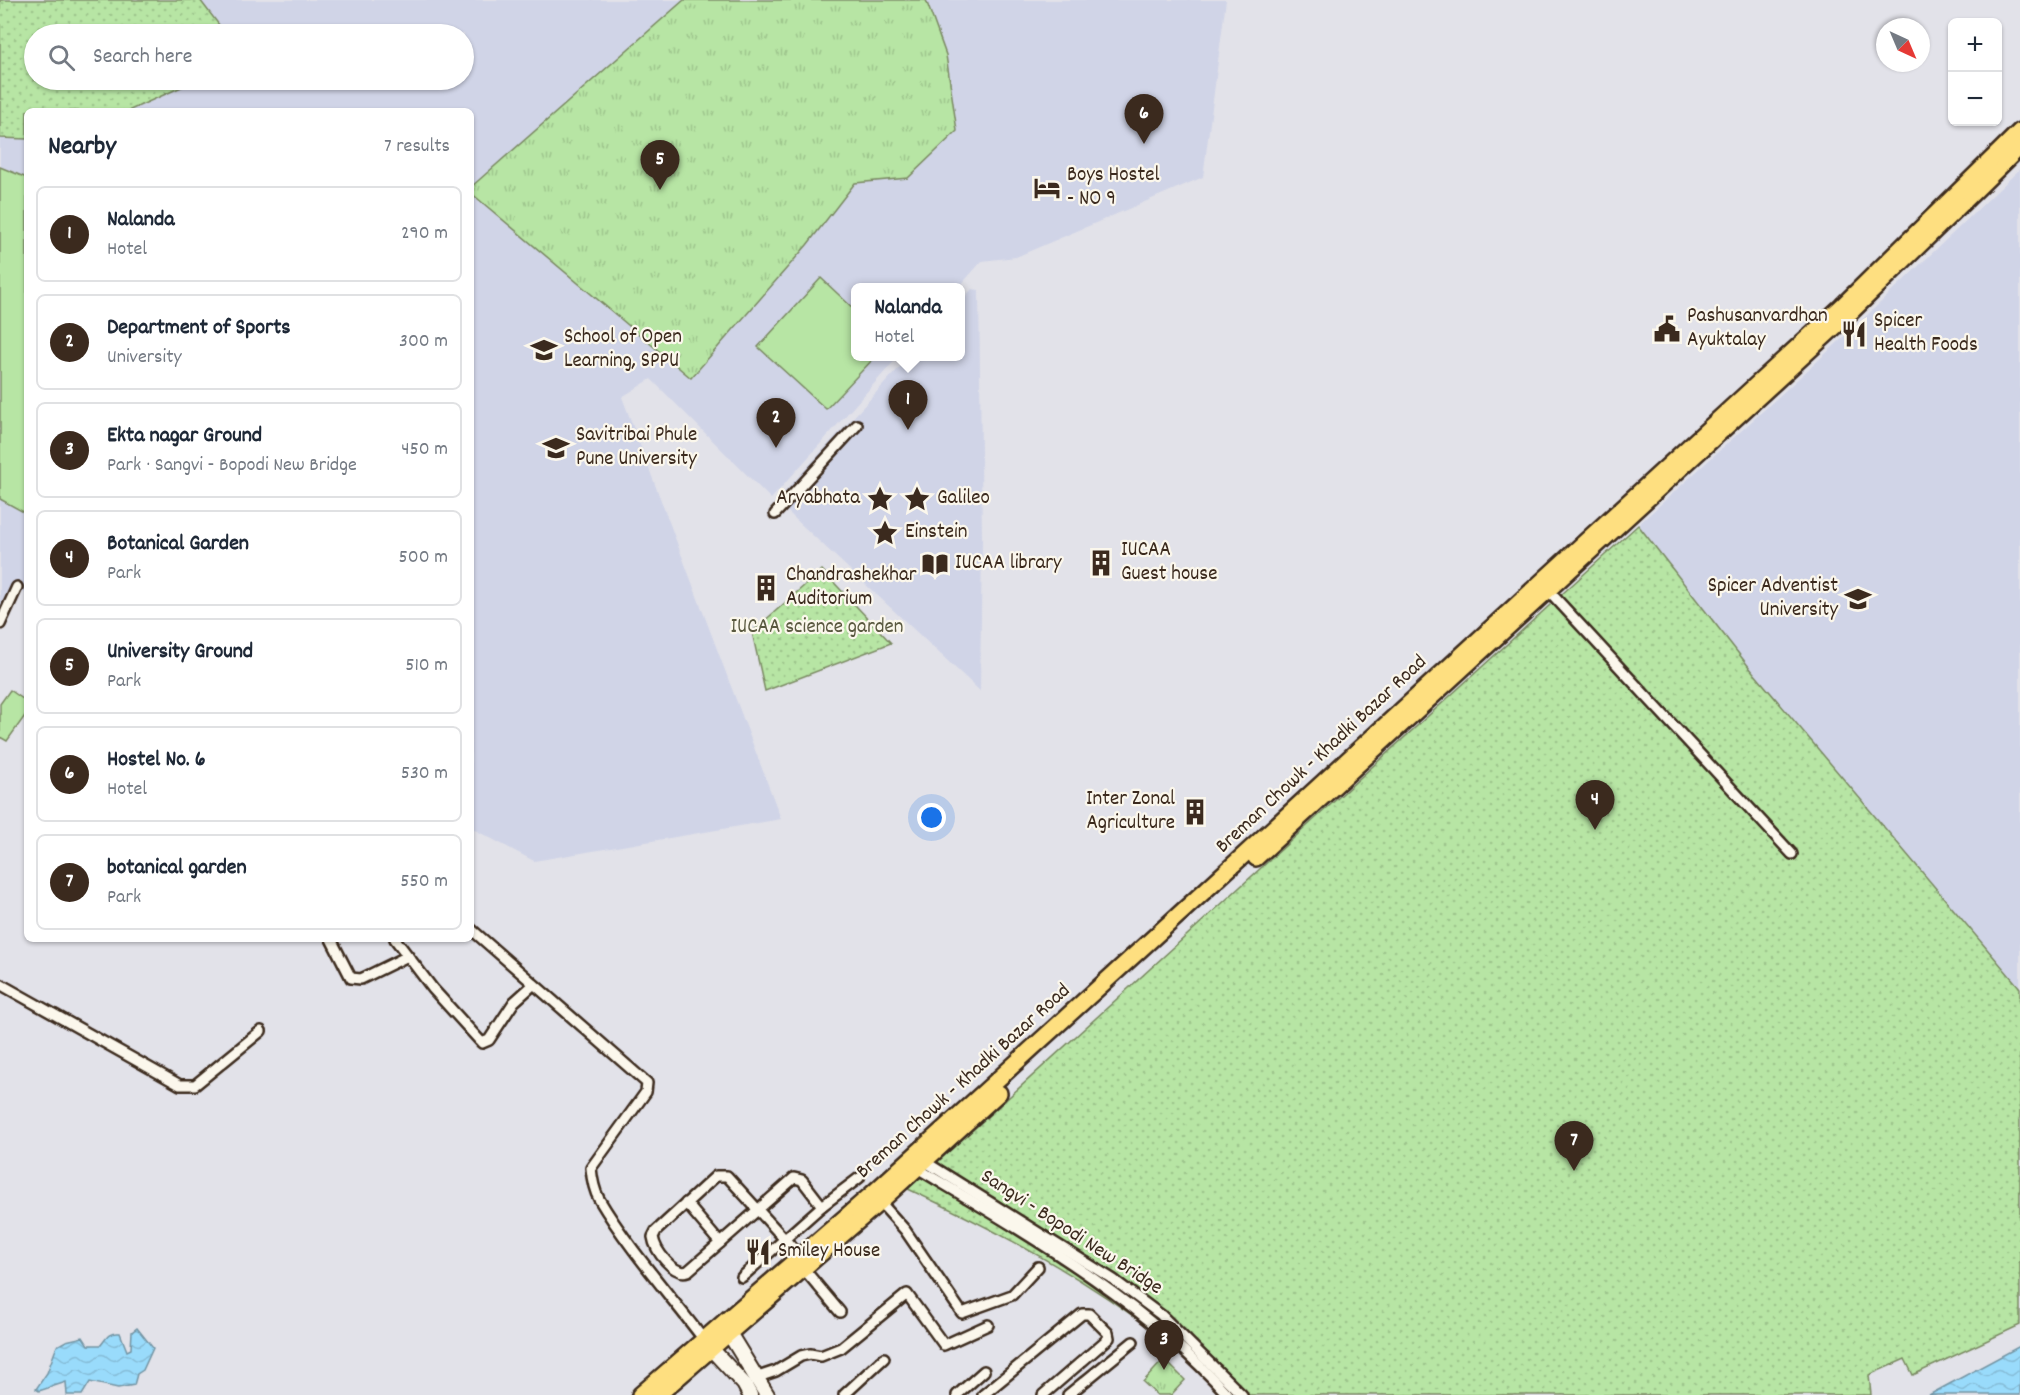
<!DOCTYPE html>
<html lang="en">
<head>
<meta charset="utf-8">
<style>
  body { margin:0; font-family:Dekko,sans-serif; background:#f6f6f7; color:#1f2937 }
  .controls { position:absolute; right:18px; top:18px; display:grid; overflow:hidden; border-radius:9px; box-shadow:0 2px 4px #0004 }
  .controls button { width:54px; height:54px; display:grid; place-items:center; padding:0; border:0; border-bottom:2px solid #e0e1e3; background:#fff; color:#1f2937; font:30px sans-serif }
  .compass { position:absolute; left:1876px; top:18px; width:54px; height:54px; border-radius:50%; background:#fff; box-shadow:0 2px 4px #0004; rotate:136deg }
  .you { position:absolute; left:932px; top:818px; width:21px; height:21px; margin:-15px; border:4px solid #fff; border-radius:50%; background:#1a73e8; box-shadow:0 0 0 9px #1a73e833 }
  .badge { display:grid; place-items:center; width:39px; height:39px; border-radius:50%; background:#3b2a1e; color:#fff; font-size:20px; font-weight:700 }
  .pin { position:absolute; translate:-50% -50px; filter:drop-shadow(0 2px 3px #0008) }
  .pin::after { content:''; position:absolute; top:32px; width:21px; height:18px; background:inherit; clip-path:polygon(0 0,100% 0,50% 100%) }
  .popup { position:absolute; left:851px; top:283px; width:114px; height:78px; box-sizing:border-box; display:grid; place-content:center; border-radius:9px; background:#fff; filter:drop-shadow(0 2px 4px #0005); font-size:20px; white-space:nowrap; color:#747a83 }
  .popup b { font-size:22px; color:#1f2937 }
  .popup::after { content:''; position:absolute; left:50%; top:100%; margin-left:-12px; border:12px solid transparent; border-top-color:#fff }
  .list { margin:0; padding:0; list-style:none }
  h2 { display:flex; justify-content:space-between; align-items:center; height:78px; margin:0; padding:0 24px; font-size:26px }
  h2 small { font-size:20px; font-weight:400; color:#747a83 }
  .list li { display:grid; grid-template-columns:39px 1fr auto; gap:18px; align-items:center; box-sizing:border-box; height:96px; margin:0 12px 12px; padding:0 12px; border:2px solid #e0e1e3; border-radius:9px }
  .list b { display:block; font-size:22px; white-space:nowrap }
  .list p { margin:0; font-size:20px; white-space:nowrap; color:#747a83 }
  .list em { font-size:20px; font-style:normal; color:#747a83 }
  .icon { flex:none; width:33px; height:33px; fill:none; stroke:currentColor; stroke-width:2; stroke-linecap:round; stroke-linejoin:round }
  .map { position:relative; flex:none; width:2020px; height:1395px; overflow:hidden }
  .search { position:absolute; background:#fff; box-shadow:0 2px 4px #0004; left:24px; top:24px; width:450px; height:66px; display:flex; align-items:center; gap:15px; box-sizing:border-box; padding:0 21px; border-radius:33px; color:#747a83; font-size:22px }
  .panel { position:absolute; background:#fff; box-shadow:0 2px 4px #0004; left:24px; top:108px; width:450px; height:834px; border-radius:9px }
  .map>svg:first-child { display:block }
  .built { fill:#d0d4e7; fill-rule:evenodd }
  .grass { fill:#b7e5a4; stroke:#798861; stroke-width:1.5 }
  .park { fill:url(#park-tufts); stroke:#798861; stroke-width:1.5 }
  .garden { fill:url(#garden-dots); stroke:#798861; stroke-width:1.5 }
  .water { fill:url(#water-waves); stroke:#7394a3; stroke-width:1.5 }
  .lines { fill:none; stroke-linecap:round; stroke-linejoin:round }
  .minor-casing { stroke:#3b2a1e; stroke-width:14 }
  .secondary-casing { stroke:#3b2a1e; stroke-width:18 }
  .primary-casing { stroke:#3b2a1e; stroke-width:20 }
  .minor { stroke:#fbf7ec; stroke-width:9 }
  .secondary { stroke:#fbf7ec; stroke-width:14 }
  .primary { stroke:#fedf80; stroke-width:15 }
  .labels { text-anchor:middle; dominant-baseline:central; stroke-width:4.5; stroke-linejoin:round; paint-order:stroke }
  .poi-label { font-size:21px; fill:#3b2a1e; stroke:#fbf7ec; text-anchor:start }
  .park-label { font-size:21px; fill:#5a5940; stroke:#fbf7ec }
  .street-label { font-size:21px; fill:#3b2a1e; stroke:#fbf7ec }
</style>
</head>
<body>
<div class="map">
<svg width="2020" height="1395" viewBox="0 0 2020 1395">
  <defs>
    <pattern id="park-tufts" width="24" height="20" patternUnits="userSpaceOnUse" patternTransform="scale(1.5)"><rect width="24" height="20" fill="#b7e5a4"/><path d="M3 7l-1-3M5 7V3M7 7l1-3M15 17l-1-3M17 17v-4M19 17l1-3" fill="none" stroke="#9ec58d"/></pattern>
    <pattern id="garden-dots" width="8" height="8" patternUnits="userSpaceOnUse" patternTransform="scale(1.5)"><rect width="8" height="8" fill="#b7e5a4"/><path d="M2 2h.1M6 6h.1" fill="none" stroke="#9ec58d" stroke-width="1.8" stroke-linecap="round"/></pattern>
    <pattern id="water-waves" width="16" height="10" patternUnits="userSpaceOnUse" patternTransform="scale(1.5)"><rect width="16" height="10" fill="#99dbfb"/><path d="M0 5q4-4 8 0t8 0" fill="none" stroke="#85bcd7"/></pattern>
  </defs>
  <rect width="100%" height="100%" fill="#e2e2e9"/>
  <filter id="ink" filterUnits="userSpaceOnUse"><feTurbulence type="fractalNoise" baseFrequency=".0167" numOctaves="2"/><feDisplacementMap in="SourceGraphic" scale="12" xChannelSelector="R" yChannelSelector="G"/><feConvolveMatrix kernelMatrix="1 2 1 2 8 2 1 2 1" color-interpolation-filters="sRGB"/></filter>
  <g filter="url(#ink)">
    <!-- built -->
    <g class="built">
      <path d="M 0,0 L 1226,0 L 1203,177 L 1016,257 L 982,261 L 959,287 L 856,288 L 856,356 L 898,357 L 771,499 L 651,379 L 622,397 L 781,819 L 534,861 L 471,828 L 471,111 L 27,111 L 27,594 L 15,588 L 0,629 ZM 34,34 L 464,34 L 464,80 L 34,80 Z"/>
      <path d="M 2020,169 L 2020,988 L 1753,672 L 1638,525 L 1857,325 Z"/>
      <path d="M 972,289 L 979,290 L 982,540 L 980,691 L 776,501 L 909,357 L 960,356 L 961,301 Z"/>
    </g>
    <!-- grass -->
    <g class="grass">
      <path d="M 0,167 L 27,178 L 27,514 L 0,499 Z"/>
      <path d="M 821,278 L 855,310 L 856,356 L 875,357 L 826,409 L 758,347 Z"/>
      <path d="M 10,690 L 27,702 L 27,713 L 7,741 L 0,737 L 0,704 Z"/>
    </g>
    <!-- park -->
    <g class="park">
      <path d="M 684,0 L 926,0 L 946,55 L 957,131 L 908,178 L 855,183 L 807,245 L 691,378 L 471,193 L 471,187 Z"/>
      <path d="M 1164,1359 L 1185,1380 L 1171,1395 L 1157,1395 L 1143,1382 Z"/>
    </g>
    <!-- garden -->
    <g class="garden">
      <path d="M 0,0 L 200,0 L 226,34 L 34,34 L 34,80 L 197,80 L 128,111 L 27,111 L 27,139 L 0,138 Z"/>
      <path d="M 1638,525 L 1753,672 L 2020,988 L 2020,1325 L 1913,1375 L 1905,1359 L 1869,1375 L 1871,1395 L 1219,1395 C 1206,1373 1181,1354 1161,1337 C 1085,1277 996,1230 908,1189 Z"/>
      <path d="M 822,570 L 891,643 L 765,691 L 752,632 Z"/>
    </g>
    <!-- water -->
    <g class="water">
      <path d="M 137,1328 L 153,1348 L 143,1370 L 137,1374 L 134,1385 L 118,1388 L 90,1382 L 82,1395 L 67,1395 L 66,1382 L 39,1391 L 36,1389 L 47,1373 L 57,1346 L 66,1341 L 83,1337 L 88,1345 L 101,1345 C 107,1337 109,1332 120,1333 L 127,1351 L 131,1349 L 132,1332 Z"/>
      <path d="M 2020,1346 L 2020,1395 L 1929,1395 Z"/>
    </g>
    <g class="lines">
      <!-- minor casing -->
      <g class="minor-casing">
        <g id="minor">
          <path d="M 775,514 L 857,425"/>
          <path d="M 1548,590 L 1792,854"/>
          <path d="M 0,624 L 17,587"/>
          <path d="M 471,929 L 647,1083 L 646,1092 L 591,1168 C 592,1179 594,1190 599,1199 C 628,1248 670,1295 704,1340"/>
          <path d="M 331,939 L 351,978 L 361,979 L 408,956"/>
          <path d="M 395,939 L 433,989 L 482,1043 L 489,1040 L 514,1002 L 533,985"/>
          <path d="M 0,984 L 180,1085 L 195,1085 L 261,1031"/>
          <path d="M 924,1161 L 1114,1280 L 1161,1315 L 1242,1395"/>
          <path d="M 917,1168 C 1027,1234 1142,1299 1228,1395"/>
          <path d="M 880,1202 L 905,1230 L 962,1313 L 1012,1295 L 1038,1267"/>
          <path d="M 686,1203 L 720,1243"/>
          <path d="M 800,1256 L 727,1176 L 716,1176 L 656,1231 L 653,1237 C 655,1251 674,1276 688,1271 L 794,1178 L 802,1180 L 822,1206"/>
          <path d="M 803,1268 L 840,1312"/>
          <path d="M 742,1277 L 822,1206 L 859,1178"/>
          <path d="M 758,1377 L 776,1371 L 801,1356 L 810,1354 L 821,1356 L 841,1348 L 907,1294 L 944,1345 L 988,1325"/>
          <path d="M 844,1395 L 884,1358"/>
          <path d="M 957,1395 L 984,1371"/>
          <path d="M 983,1395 L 1082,1314 L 1089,1314 L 1108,1333 L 1109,1338 L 1043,1395"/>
          <path d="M 1068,1395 L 1133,1342"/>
        </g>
      </g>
      <!-- secondary casing -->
      <g class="secondary-casing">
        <g id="secondary">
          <path d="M 724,1325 L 767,1395"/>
          <path d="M 705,1342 L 744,1384 L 750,1395"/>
        </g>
      </g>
      <!-- primary casing -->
      <g class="primary-casing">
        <g id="primary">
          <path d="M 1256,858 L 1849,314 L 2020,147"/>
          <path d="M 640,1395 L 872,1194 L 1197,898 L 1842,306 L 2020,131"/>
          <path d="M 658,1395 L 880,1202 L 999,1093"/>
        </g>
      </g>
      <!-- minor -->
      <use href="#minor" class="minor"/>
      <!-- secondary -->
      <use href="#secondary" class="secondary"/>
      <!-- primary -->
      <use href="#primary" class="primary"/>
    </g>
  </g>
  <!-- icons -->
  <defs>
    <g id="hotel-bare" transform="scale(2.07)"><path d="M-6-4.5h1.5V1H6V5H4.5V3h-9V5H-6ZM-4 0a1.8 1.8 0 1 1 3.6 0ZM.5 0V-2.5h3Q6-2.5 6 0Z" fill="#3b2a1e" stroke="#fbf7ec" stroke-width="2.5" paint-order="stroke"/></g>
    <g id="civic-bare" transform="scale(2.07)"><path d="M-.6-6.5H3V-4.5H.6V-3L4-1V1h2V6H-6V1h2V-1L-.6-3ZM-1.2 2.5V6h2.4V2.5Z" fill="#3b2a1e" stroke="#fbf7ec" stroke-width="2.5" paint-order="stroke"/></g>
    <g id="restaurant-bare" transform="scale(2.07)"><path d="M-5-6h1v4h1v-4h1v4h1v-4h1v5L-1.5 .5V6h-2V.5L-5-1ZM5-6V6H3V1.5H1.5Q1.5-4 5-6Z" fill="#3b2a1e" stroke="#fbf7ec" stroke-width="2.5" paint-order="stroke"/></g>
    <g id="university-bare" transform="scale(2.07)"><path d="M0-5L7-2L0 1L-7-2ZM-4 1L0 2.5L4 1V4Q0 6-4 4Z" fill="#3b2a1e" stroke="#fbf7ec" stroke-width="2.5" paint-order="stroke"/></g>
    <g id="sight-bare" transform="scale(2.07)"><path d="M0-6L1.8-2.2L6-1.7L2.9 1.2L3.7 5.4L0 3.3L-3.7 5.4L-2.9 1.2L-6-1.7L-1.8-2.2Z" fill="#3b2a1e" stroke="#fbf7ec" stroke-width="2.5" paint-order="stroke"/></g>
    <g id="building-bare" transform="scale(2.07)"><path d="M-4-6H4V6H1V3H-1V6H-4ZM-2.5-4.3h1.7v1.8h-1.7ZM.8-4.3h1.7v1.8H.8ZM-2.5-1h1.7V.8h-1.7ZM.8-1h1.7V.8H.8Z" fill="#3b2a1e" stroke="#fbf7ec" stroke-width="2.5" paint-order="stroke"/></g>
    <g id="library-bare" transform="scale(2.07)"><path d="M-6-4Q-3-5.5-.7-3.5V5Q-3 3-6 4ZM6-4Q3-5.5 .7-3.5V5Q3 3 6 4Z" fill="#3b2a1e" stroke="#fbf7ec" stroke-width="2.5" paint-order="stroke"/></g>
  </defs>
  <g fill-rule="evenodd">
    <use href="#hotel-bare" x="1047" y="188"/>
    <use href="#civic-bare" x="1667" y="329"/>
    <use href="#restaurant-bare" x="1854" y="334"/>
    <use href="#university-bare" x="544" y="350"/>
    <use href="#university-bare" x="556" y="448"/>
    <use href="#sight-bare" x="880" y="499"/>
    <use href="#sight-bare" x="917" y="499"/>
    <use href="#sight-bare" x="885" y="533"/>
    <use href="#building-bare" x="1101" y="563"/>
    <use href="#library-bare" x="935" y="564"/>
    <use href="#building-bare" x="766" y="588"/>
    <use href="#university-bare" x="1858" y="599"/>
    <use href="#building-bare" x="1195" y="812"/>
    <use href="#restaurant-bare" x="758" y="1252"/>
  </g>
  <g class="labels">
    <!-- poi labels -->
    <g class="poi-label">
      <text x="1067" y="176">Boys Hostel<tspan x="1067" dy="24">- NO 9</tspan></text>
      <text x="1687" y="317">Pashusanvardhan<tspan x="1687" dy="24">Ayuktalay</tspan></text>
      <text x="1874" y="322">Spicer<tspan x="1874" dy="24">Health Foods</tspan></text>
      <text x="564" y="338">School of Open<tspan x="564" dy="24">Learning, SPPU</tspan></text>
      <text x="576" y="436">Savitribai Phule<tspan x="576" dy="24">Pune University</tspan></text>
      <text x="860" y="499" text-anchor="end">Aryabhata</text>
      <text x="937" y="499">Galileo</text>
      <text x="905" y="533">Einstein</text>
      <text x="1121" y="551">IUCAA<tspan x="1121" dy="24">Guest house</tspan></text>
      <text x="955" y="564">IUCAA library</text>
      <text x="786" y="576">Chandrashekhar<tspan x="786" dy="24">Auditorium</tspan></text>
      <text x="1838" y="587" text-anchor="end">Spicer Adventist<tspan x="1838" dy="24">University</tspan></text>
      <text x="1175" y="800" text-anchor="end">Inter Zonal<tspan x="1175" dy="24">Agriculture</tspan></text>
      <text x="778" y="1252">Smiley House</text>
    </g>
    <!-- park labels -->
    <g class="park-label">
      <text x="817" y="628">IUCAA science garden</text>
    </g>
    <!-- street labels -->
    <g class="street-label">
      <text transform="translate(1322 755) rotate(-43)">Breman Chowk - Khadki Bazar Road</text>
      <text transform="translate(964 1082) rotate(-42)">Breman Chowk - Khadki Bazar Road</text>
      <text transform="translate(1071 1233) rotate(33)">Sangvi - Bopodi New Bridge</text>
    </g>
  </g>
</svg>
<div class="controls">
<button>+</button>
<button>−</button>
</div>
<svg class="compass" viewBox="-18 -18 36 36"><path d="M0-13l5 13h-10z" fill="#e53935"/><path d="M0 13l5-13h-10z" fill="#747a83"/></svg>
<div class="you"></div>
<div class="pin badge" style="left:908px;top:430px">1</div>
<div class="popup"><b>Nalanda</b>Hotel</div>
<div class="pin badge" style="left:776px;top:448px">2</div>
<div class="pin badge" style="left:1164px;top:1370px">3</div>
<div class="pin badge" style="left:1595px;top:830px">4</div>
<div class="pin badge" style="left:660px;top:190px">5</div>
<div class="pin badge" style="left:1144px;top:144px">6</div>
<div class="pin badge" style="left:1574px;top:1171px">7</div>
<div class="search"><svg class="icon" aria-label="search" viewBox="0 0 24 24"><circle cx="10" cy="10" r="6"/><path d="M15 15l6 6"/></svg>Search here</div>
<section class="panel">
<h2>Nearby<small>7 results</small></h2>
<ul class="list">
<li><span class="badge">1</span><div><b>Nalanda</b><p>Hotel</p></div><em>290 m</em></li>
<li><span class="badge">2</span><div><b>Department of Sports</b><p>University</p></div><em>300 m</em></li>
<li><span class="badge">3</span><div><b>Ekta nagar Ground</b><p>Park · Sangvi - Bopodi New Bridge</p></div><em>450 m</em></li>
<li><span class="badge">4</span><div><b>Botanical Garden</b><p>Park</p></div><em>500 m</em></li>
<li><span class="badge">5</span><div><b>University Ground</b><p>Park</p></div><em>510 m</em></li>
<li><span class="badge">6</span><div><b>Hostel No. 6</b><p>Hotel</p></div><em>530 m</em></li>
<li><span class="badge">7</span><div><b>botanical garden</b><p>Park</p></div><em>550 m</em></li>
</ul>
</section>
</div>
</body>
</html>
